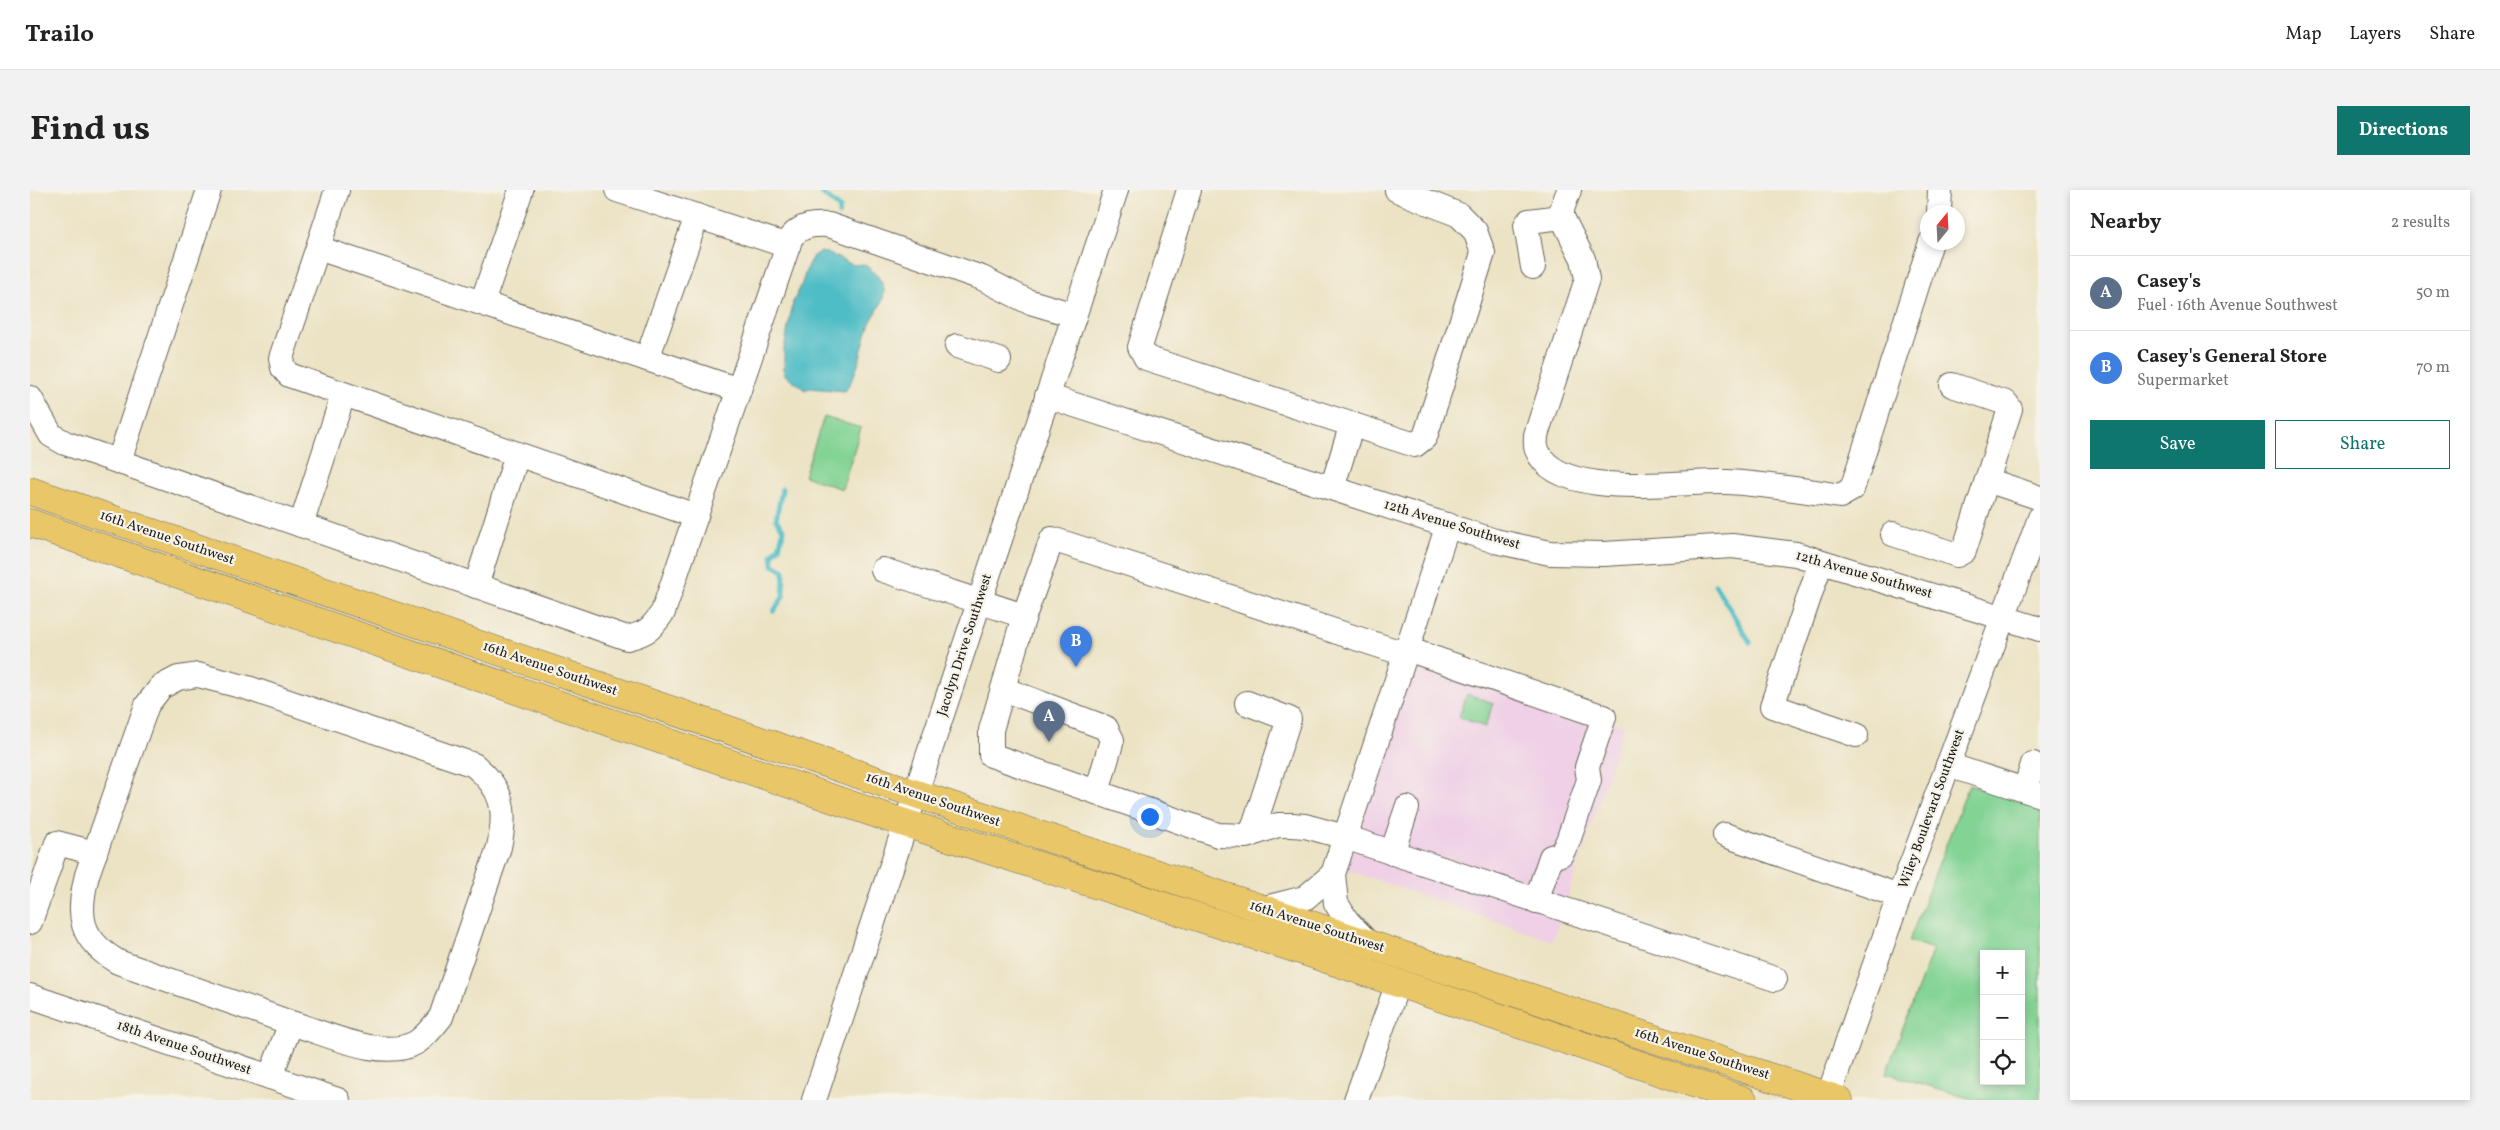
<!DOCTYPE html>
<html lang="en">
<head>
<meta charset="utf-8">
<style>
  body { margin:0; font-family:Vollkorn,serif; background:#f2f2f2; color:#222 }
  .controls { position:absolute; right:15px; bottom:15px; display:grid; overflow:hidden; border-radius:0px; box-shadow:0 2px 8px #0003 }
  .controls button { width:45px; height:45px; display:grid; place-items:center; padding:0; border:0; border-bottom:1px solid #e0e0e0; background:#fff; color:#222; font:25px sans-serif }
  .compass { position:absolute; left:1890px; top:15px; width:45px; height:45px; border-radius:50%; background:#fff; box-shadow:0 2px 8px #0003; rotate:18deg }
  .you { position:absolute; left:1119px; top:626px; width:18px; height:18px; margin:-12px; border:4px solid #fff; border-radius:50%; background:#1a73e8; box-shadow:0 0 0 8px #1a73e833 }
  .badge { display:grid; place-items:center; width:32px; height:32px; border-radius:50%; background:#0f766e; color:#fff; font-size:16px; font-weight:700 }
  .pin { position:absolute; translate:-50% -41px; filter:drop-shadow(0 1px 2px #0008) }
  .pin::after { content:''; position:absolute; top:26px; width:18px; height:15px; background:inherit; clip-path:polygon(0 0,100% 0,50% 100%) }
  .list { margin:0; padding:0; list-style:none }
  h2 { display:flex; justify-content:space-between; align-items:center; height:65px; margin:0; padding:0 20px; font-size:21px }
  h2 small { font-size:16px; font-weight:400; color:#767676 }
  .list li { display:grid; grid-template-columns:32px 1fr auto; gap:15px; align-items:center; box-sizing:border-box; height:75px; padding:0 20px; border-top:1px solid #e0e0e0 }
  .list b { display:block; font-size:19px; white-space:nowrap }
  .list p { margin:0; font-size:16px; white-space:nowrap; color:#767676 }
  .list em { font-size:16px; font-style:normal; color:#767676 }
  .actions { display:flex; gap:10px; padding:15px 20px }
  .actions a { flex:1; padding:11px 0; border:1px solid #0f766e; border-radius:0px; text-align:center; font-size:18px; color:#0f766e }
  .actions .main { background:#0f766e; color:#fff }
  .icon { flex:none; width:28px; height:28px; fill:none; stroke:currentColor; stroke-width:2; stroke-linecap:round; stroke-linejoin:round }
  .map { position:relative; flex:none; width:2010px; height:910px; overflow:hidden; border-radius:0px }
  header { display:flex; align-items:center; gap:30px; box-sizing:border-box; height:70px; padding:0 25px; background:#fff; border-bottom:1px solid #e0e0e0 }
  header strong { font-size:24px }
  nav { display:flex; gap:28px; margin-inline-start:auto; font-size:18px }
  .intro { display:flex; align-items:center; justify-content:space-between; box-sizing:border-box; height:120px; padding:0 30px }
  h1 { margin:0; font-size:35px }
  .button { padding:12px 22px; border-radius:0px; background:#0f766e; color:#fff; font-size:18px; font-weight:700 }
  main { display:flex; gap:30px; padding:0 30px }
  aside { flex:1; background:#fff; border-radius:0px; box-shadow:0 2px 8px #0003 }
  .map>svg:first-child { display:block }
  .built { fill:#efd0e6 }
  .green { fill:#82d394; stroke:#4f7858; fill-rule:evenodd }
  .water { fill:#4fbdc6; stroke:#366c71 }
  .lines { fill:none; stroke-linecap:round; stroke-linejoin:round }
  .stream { stroke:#4fbdc6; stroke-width:5 }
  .minor-casing { stroke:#656257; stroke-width:26 }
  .major-casing { stroke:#656257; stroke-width:29 }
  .minor { stroke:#fff; stroke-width:24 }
  .major { stroke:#e9c769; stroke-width:28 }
  .labels { text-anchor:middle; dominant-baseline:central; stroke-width:4.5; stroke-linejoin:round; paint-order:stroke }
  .street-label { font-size:14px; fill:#1c1c1c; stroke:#f7f3e8 }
</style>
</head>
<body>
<header>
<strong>Trailo</strong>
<nav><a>Map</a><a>Layers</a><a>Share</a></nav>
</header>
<div class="intro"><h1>Find us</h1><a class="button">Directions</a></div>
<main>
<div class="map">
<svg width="2010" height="910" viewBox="0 0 2010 910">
  <rect width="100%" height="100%" fill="#f7f3e8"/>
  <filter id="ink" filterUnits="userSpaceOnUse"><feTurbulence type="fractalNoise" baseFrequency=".02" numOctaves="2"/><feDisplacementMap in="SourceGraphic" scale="10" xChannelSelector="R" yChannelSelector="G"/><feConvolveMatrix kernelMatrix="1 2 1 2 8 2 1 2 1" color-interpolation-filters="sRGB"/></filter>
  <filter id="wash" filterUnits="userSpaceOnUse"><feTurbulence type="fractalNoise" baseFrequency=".0096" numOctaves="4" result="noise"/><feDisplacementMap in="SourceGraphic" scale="20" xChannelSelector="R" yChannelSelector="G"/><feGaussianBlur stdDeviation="1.12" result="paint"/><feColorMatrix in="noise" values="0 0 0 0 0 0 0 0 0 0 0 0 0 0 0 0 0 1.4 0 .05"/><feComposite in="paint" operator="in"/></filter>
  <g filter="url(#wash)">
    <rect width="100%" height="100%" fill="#ece3c5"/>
    <!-- built -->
    <path class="built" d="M 1382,463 L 1594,536 L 1523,751 L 1312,678 Z"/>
    <!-- green -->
    <g class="green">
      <path d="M 794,227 L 831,238 L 812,299 L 774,286 Z"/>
      <path d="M 1437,504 L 1463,513 L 1455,537 L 1429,527 Z"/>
      <path d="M 1939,595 L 2010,619 L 2010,910 L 1945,910 L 1856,883 L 1903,759 L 1879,751 ZM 1954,764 L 1991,764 L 1991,891 L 1954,891 Z"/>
    </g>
    <!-- water -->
    <path class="water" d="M 789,62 L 797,63 L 823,75 L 834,74 C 843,81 854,90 854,101 C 854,113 845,123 840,133 C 831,156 830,181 815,201 L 779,198 L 775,200 L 754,184 L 754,159 L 763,112 L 771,96 L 778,75 L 783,66 Z"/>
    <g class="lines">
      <!-- stream -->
      <g class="stream">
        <path d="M 788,0 L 810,18 L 809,24"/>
        <path d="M 1685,395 L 1720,452"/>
        <path d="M 744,421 L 753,407 L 754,381 L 743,375 L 742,365 L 749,357 L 754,340 L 746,330 L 752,299"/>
      </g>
    </g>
  </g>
  <g filter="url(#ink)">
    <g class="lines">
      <!-- minor casing -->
      <g class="minor-casing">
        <g id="minor">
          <path d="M 307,0 L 251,168 L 253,178 L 259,185 L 666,326"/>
          <path d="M 587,0 L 758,56"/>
          <path d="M 1159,0 L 1110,157 L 1116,168 L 1385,255 L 1395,247 L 1453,63 L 1445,41 L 1429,25 L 1367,0"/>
          <path d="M 1539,0 L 1532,19 L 1532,27 L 1553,69 L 1557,89 L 1506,245 C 1506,250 1505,256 1507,260 C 1528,312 1652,290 1697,292 C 1734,294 1773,300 1810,306 L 1822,299 L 1901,52"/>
          <path d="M 1909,22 L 1910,0"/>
          <path d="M 288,58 L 709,200"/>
          <path d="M 1503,77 L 1496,35 L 1499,31 L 1532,27"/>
          <path d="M 452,113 L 491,0"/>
          <path d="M 927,156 L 969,170"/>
          <path d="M 617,169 L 667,26"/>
          <path d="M 1017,206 L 1465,351 L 1520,363 L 1574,364 L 1702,356 L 1766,364 L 2010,439"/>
          <path d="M 0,208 L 21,245 L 35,253 L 597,448 C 618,443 621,439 633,422 L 761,47 C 772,35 783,34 799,35 L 952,88 L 997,111 L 1044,125"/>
          <path d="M 89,271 L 179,0"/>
          <path d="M 1957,290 L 2010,308"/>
          <path d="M 1302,298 L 1322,234"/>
          <path d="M 271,335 L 313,205"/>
          <path d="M 1863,344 L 1927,365 L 1934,361 L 1980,219 L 1976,213 L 1922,195"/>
          <path d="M 1791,372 L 1742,516 L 1826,545"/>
          <path d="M 853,380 L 994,426 L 1022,349 L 1375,464"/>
          <path d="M 446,396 L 487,265"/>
          <path d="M 994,426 L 961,540 L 961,565 L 1188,645 L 1216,646 L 1248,635 L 1262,635 L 1275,636 L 1315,647 L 1745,789"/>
          <path d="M 1377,459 L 1574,527 L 1557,577 L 1559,590 L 1538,651 L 1531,664 L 1521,667 L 1506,711"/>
          <path d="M 973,499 L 1076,538 L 1082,550 L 1067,602"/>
          <path d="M 1217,513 L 1259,529 L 1221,645"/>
          <path d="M 1918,575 L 2010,605"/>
          <path d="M 1995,600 L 2003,574"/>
          <path d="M 1695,645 L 1869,706"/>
          <path d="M 1362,663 L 1377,618"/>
          <path d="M 1231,719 L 1275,708 L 1303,684"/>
          <path d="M 0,732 L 27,653 L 65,663"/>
          <path d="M 1340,755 L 1317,731 L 1306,713 L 1303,684 L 1418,335"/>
          <path d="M 0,806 L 308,910"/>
          <path d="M 240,887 L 261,833 L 88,772 C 49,749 47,726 57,685 L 117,515 L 131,497 L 148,488 L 168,485 L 218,498 L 444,575 C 474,600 477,620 469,657 L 411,827 C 404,836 396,846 387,852 C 354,872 295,843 261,833"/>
          <path d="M 784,910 L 1086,0"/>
          <path d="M 1326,910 L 1368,793"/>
          <path d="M 1797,910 L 1861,729 L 2010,328"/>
        </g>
      </g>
      <!-- major casing -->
      <g class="major-casing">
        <g id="major">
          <path d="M 0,301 L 886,604 L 1809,910"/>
          <path d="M 0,333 L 850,625 L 1276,762 L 1713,910"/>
        </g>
      </g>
      <!-- minor -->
      <use href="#minor" class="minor"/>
      <!-- major -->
      <use href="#major" class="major"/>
    </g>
  </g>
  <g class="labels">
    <!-- street labels -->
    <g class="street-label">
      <text transform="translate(1422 335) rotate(17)">12th Avenue Southwest</text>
      <text transform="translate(137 348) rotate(19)">16th Avenue Southwest</text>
      <text transform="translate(1834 385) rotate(16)">12th Avenue Southwest</text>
      <text transform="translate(935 455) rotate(-72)">Jacolyn Drive Southwest</text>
      <text transform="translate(520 479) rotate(19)">16th Avenue Southwest</text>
      <text transform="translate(903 610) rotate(19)">16th Avenue Southwest</text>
      <text transform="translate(1902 619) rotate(-70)">Wiley Boulevard Southwest</text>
      <text transform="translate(1287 737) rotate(18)">16th Avenue Southwest</text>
      <text transform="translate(154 858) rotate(19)">18th Avenue Southwest</text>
      <text transform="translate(1672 864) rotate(18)">16th Avenue Southwest</text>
    </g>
  </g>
</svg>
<div class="controls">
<button>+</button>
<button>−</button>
<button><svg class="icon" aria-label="locate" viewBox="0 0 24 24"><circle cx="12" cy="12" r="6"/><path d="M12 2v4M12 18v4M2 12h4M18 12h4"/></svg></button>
</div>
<svg class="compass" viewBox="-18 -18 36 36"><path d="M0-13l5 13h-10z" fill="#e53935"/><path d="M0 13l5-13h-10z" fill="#767676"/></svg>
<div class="you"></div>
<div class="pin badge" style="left:1019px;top:552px;background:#5c6f8a">A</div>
<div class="pin badge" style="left:1046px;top:477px;background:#3f7fe0">B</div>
</div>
<aside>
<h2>Nearby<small>2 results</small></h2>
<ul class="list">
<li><span class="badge" style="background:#5c6f8a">A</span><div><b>Casey's</b><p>Fuel · 16th Avenue Southwest</p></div><em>50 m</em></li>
<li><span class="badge" style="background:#3f7fe0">B</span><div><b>Casey's General Store</b><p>Supermarket</p></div><em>70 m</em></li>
</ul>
<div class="actions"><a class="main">Save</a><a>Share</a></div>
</aside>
</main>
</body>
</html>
